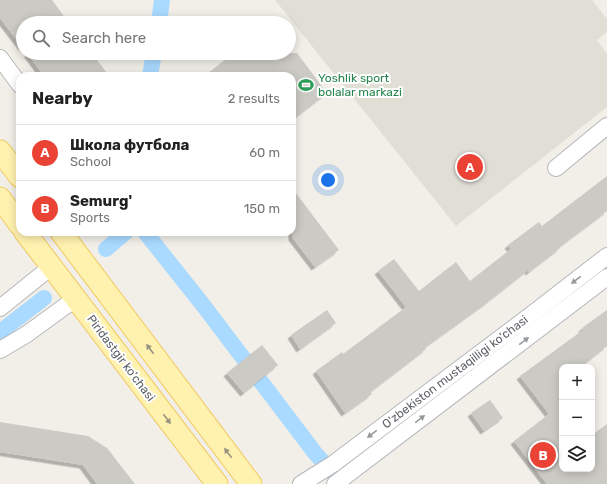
<!DOCTYPE html>
<html lang="en">
<head>
<meta charset="utf-8">
<style>
  body { margin:0; font-family:Rubik,sans-serif; background:#f2f2f2; color:#222 }
  .controls { position:absolute; right:12px; bottom:12px; display:grid; overflow:hidden; border-radius:8px; box-shadow:0 2px 10px #0003 }
  .controls button { width:36px; height:36px; display:grid; place-items:center; padding:0; border:0; border-bottom:1px solid #e0e0e0; background:#fff; color:#222; font:20px sans-serif }
  .you { position:absolute; left:328px; top:180px; width:14px; height:14px; margin:-10px; border:3px solid #fff; border-radius:50%; background:#1a73e8; box-shadow:0 0 0 6px #1a73e833 }
  .badge { display:grid; place-items:center; width:26px; height:26px; border-radius:50%; background:#ea4335; color:#fff; font-size:13px; font-weight:700 }
  .pin { position:absolute; translate:-50% -50%; border:2px solid #fff; box-shadow:0 1px 4px #0006 }
  .list { margin:0; padding:0; list-style:none }
  h2 { display:flex; justify-content:space-between; align-items:center; height:52px; margin:0; padding:0 16px; font-size:17px }
  h2 small { font-size:13px; font-weight:400; color:#767676 }
  .list li { display:grid; grid-template-columns:26px 1fr auto; gap:12px; align-items:center; box-sizing:border-box; height:56px; padding:0 16px; border-top:1px solid #e0e0e0 }
  .list b { display:block; font-size:15px; white-space:nowrap }
  .list p { margin:0; font-size:13px; white-space:nowrap; color:#767676 }
  .list em { font-size:13px; font-style:normal; color:#767676 }
  .icon { flex:none; width:22px; height:22px; fill:none; stroke:currentColor; stroke-width:2; stroke-linecap:round; stroke-linejoin:round }
  .map { position:relative; flex:none; width:607px; height:484px; overflow:hidden }
  .search { position:absolute; background:#fff; box-shadow:0 2px 10px #0003; left:16px; top:16px; width:280px; height:44px; display:flex; align-items:center; gap:10px; box-sizing:border-box; padding:0 14px; border-radius:22px; color:#767676; font-size:15px }
  .panel { position:absolute; background:#fff; box-shadow:0 2px 10px #0003; left:16px; top:72px; width:280px; height:164px; border-radius:12px }
  .map>svg:first-child { display:block }
  .education { fill:#e1ded6 }
  .lines { fill:none; stroke-linecap:round; stroke-linejoin:round }
  .canal { stroke:#aadaff; stroke-width:16 }
  .building { fill:#cccac5; filter:url(#shadow) }
  .minor-casing { stroke:#b5b8bc; stroke-width:18 }
  .major-casing { stroke:#f2c960; stroke-width:23 }
  .minor { stroke:#fff; stroke-width:16 }
  .major { stroke:#fff2af; stroke-width:21 }
  .oneway { fill:#979a9d }
  .oneway2 { fill:#979581 }
  .labels { text-anchor:middle; dominant-baseline:central; stroke-width:4; stroke-linejoin:round; paint-order:stroke }
  .leisure-label { font-size:12px; fill:#27864d; stroke:#fff; text-anchor:start }
  .street-label { font-size:12px; fill:#5f6368; stroke:#fff }
</style>
</head>
<body>
<div class="map">
<svg width="607" height="484" viewBox="0 0 607 484">
  <defs>
    <filter id="shadow"><feDropShadow dx="-3.5" dy="3.5" stdDeviation="0" flood-color="#0004"/></filter>
  </defs>
  <rect width="100%" height="100%" fill="#f1efe8"/>
  <!-- education -->
  <path class="education" d="M 275,0 L 592,0 L 607,19 L 607,32 L 597,40 L 607,54 L 607,107 L 456,226 Z"/>
  <g class="lines">
    <!-- canal -->
    <g class="canal">
      <path d="M 159,23 L 162,0"/>
      <path d="M 150,76 L 154,53"/>
      <path d="M 145,232 L 203,305 L 315,453 L 343,484"/>
      <path d="M 106,249 L 126,232"/>
      <path d="M 0,332 L 44,298"/>
    </g>
  </g>
  <!-- building -->
  <g class="building">
    <path d="M 0,0 L 52,0 L 69,23 L 23,23 L 23,48 L 0,18 Z"/>
    <path d="M 27,53 L 92,53 L 109,76 L 44,76 Z"/>
    <path d="M 234,53 L 297,53 L 327,93 L 292,120 L 292,76 L 204,76 Z"/>
    <path d="M 607,176 L 607,211 L 559,247 L 560,248 L 529,272 L 528,270 L 486,303 L 425,347 L 426,349 L 370,392 L 372,394 L 345,413 L 316,371 L 342,352 L 343,354 L 406,307 L 378,271 L 394,259 L 419,291 L 456,262 L 470,281 L 511,249 L 508,245 L 539,222 L 542,226 Z"/>
    <path d="M 292,188 L 339,250 L 315,267 L 292,237 Z"/>
    <path d="M 327,310 L 336,323 L 300,349 L 291,335 Z"/>
    <path d="M 607,310 L 607,346 L 580,367 L 562,367 L 562,469 L 592,469 L 592,435 L 607,424 L 607,484 L 547,484 L 514,441 L 549,414 L 520,376 L 583,330 L 582,328 Z"/>
    <path d="M 262,345 L 278,365 L 244,393 L 227,373 Z"/>
    <path d="M 490,400 L 503,418 L 484,431 L 471,413 Z"/>
    <path d="M 0,422 L 88,436 L 107,448 L 135,484 L 97,484 L 83,465 L 0,452 Z"/>
  </g>
  <g class="lines">
    <!-- minor casing -->
    <g class="minor-casing">
      <g id="minor">
        <path d="M 0,58 L 20,85"/>
        <path d="M 556,168 L 607,126"/>
        <path d="M 0,308 L 51,267"/>
        <path d="M 0,350 L 27,334 L 75,299"/>
        <path d="M 301,484 L 333,464 L 531,315 L 607,256"/>
        <path d="M 335,484 L 607,277"/>
      </g>
    </g>
    <!-- major casing -->
    <g class="major-casing">
      <g id="major">
        <path d="M 0,151 L 20,177"/>
        <path d="M 0,198 L 20,225"/>
        <path d="M 25,232 L 217,484"/>
        <path d="M 61,232 L 251,484"/>
      </g>
    </g>
    <!-- minor -->
    <use href="#minor" class="minor"/>
    <!-- major -->
    <use href="#major" class="major"/>
  </g>
  <!-- one-way arrows -->
  <defs><path id="oneway-solid" d="M-6-.8H1V-3.2L6.5 0L1 3.2V.8H-6Z"/></defs>
  <g class="oneway">
    <use href="#oneway-solid" transform="translate(576 280) rotate(142)"/>
    <use href="#oneway-solid" transform="translate(524 341) rotate(-37)"/>
    <use href="#oneway-solid" transform="translate(420 419) rotate(-37)"/>
    <use href="#oneway-solid" transform="translate(372 434) rotate(143)"/>
  </g>
  <g class="oneway2">
    <use href="#oneway-solid" transform="translate(150 349) rotate(-127)"/>
    <use href="#oneway-solid" transform="translate(167 419) rotate(53)"/>
    <use href="#oneway-solid" transform="translate(228 453) rotate(-127)"/>
  </g>
  <!-- icons -->
  <defs>
    <g id="stadium-bare" transform="scale(1.2)"><path d="M0-5a6.5 5 0 1 0 0 10a6.5 5 0 1 0 0-10ZM-3.5-1.8h7v3.6h-7Z" fill="#2e9e5b" stroke="#fff" stroke-width="2.5" paint-order="stroke"/></g>
  </defs>
  <g fill-rule="evenodd">
    <use href="#stadium-bare" x="306" y="85"/>
  </g>
  <g class="labels">
    <!-- leisure labels -->
    <g class="leisure-label">
      <text x="318" y="78">Yoshlik sport<tspan x="318" dy="14">bolalar markazi</tspan></text>
    </g>
    <!-- street labels -->
    <g class="street-label">
      <text transform="translate(121 358) rotate(53)">Piridastgir ko'chasi</text>
      <text transform="translate(455 372) rotate(-37)">O'zbekiston mustaqilligi ko'chasi</text>
    </g>
  </g>
</svg>
<div class="controls">
<button>+</button>
<button>−</button>
<button><svg class="icon" aria-label="layers" viewBox="0 0 24 24"><path d="M12 4l9 5-9 5-9-5zM3 14l9 5 9-5"/></svg></button>
</div>
<div class="you"></div>
<div class="pin badge" style="left:470px;top:167px">A</div>
<div class="pin badge" style="left:543px;top:455px">B</div>
<div class="search"><svg class="icon" aria-label="search" viewBox="0 0 24 24"><circle cx="10" cy="10" r="6"/><path d="M15 15l6 6"/></svg>Search here</div>
<section class="panel">
<h2>Nearby<small>2 results</small></h2>
<ul class="list">
<li><span class="badge">A</span><div><b>Школа футбола</b><p>School</p></div><em>60 m</em></li>
<li><span class="badge">B</span><div><b>Semurg'</b><p>Sports</p></div><em>150 m</em></li>
</ul>
</section>
</div>
</body>
</html>
